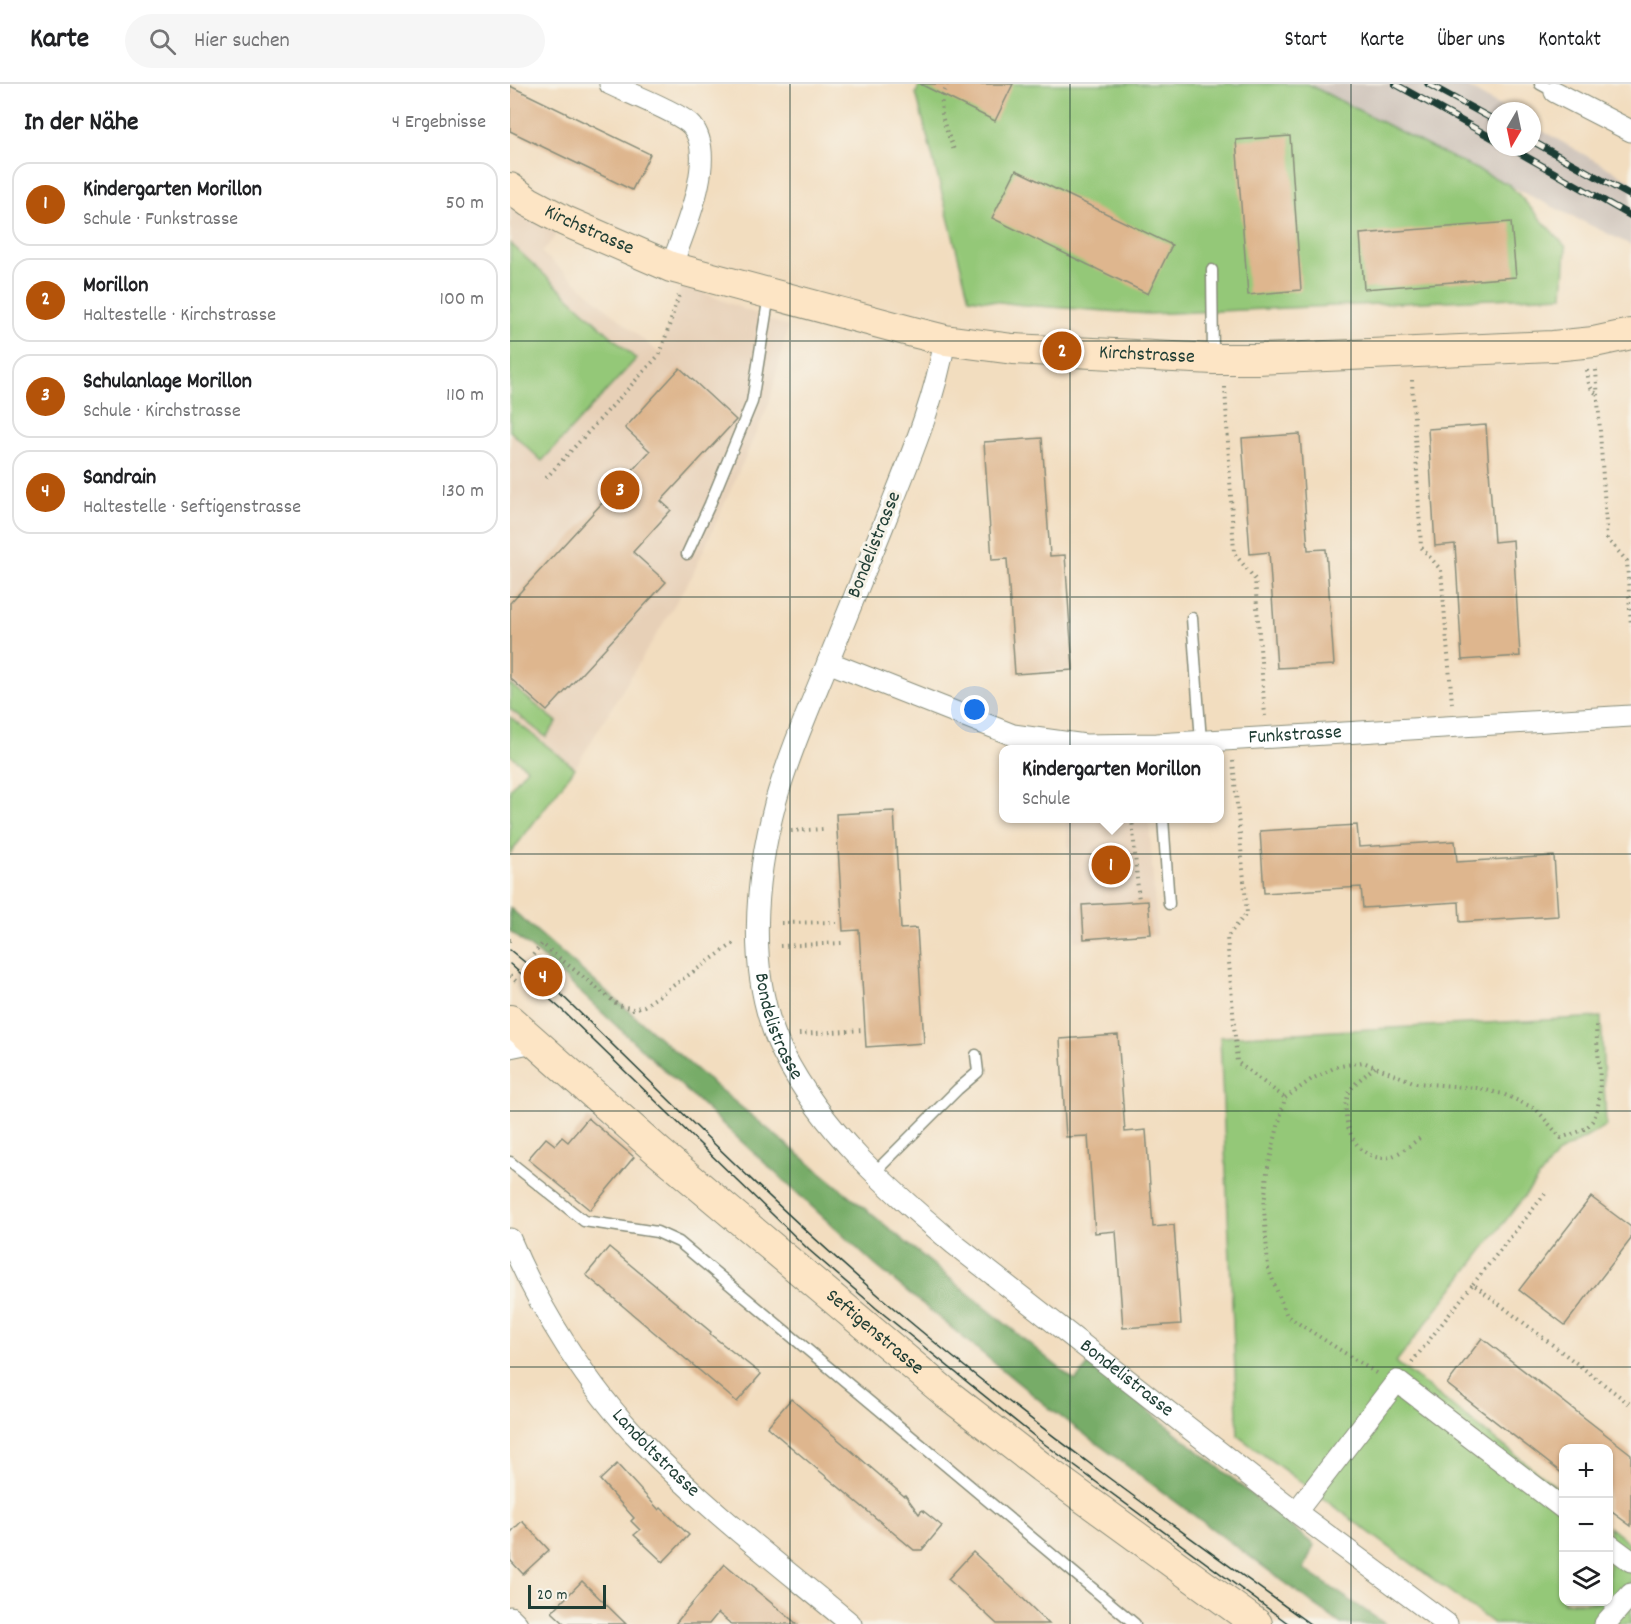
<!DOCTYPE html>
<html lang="de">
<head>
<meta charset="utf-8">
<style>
  body { margin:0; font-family:Dekko,sans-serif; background:#f6f6f6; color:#202124 }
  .controls { position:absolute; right:18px; bottom:18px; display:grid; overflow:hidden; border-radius:12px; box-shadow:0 2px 4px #0004 }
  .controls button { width:54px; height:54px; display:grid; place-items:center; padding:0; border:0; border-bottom:2px solid #e0e0e0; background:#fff; color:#202124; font:30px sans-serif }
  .compass { position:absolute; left:977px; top:18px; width:54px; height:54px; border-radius:50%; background:#fff; box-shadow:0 2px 4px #0004; rotate:189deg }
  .scale { position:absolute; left:18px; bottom:15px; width:78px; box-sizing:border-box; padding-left:6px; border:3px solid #1f3d34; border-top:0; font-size:16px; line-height:21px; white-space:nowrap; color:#1f3d34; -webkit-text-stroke:4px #f7f3e8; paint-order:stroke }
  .you { position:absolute; left:465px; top:626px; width:21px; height:21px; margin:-15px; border:4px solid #fff; border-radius:50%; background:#1a73e8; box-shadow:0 0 0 9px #1a73e833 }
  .badge { display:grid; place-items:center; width:39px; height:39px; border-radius:50%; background:#b45309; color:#fff; font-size:20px; font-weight:700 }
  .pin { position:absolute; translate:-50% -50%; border:3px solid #fff; box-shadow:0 2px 6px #0006 }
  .popup { position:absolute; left:489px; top:661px; width:225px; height:78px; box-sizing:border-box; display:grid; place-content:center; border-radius:12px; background:#fff; filter:drop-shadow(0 2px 4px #0005); font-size:20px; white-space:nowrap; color:#757577 }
  .popup b { font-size:22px; color:#202124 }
  .popup::after { content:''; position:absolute; left:50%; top:100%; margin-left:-12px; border:12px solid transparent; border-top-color:#fff }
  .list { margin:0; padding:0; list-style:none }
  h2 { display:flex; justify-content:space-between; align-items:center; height:78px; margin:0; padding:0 24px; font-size:26px }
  h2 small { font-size:20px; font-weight:400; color:#757577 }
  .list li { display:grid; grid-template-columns:39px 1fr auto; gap:18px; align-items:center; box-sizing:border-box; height:84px; margin:0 12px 12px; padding:0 12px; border:2px solid #e0e0e0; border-radius:18px }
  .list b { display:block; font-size:22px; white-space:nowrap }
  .list p { margin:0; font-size:20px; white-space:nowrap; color:#757577 }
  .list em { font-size:20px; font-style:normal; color:#757577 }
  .icon { flex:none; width:33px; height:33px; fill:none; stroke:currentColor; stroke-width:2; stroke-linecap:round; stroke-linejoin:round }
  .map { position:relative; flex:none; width:1121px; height:1540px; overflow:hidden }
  header { display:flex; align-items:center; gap:36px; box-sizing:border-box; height:84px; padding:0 30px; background:#fff; border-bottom:2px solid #e0e0e0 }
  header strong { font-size:28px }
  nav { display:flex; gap:33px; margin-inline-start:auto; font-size:21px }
  .search { width:420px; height:54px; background:#f6f6f6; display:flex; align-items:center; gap:15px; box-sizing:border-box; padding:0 21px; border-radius:33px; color:#757577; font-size:22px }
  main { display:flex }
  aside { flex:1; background:#fff }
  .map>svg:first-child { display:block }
  .built { fill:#e7d0b7 }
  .industrial { fill:#cdc2b9 }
  .green { fill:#94c878; stroke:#5a8256; stroke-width:1.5 }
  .forest { fill:#77ac68; stroke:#4b744e; stroke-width:1.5 }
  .building { fill:#deb68e }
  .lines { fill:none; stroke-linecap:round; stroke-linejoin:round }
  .lane-casing { stroke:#888d7a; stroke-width:13 }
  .street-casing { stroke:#888d7a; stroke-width:23 }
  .secondary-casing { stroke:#888d7a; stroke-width:32 }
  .path { stroke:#888d7a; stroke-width:4; stroke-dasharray:1.5 4.5; stroke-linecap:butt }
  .lane { stroke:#fff; stroke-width:10 }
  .street { stroke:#fff; stroke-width:21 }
  .secondary { stroke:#fde5c5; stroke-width:30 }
  .tram { stroke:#1f3d34; stroke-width:1.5 }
  .rail-casing { stroke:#1f3d34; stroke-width:7 }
  .rail { stroke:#f7f3e8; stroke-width:4.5; stroke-dasharray:14; stroke-linecap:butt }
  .grid { fill:none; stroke:#1f3d34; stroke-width:1.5; stroke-opacity:0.55 }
  .labels { text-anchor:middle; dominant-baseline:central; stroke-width:6; stroke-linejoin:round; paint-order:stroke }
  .street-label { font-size:20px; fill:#1f3d34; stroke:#f7f3e8 }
</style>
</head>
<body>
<header>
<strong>Karte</strong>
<div class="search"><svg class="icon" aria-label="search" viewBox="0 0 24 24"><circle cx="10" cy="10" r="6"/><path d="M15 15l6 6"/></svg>Hier suchen</div>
<nav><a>Start</a><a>Karte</a><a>Über uns</a><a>Kontakt</a></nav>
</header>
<main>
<aside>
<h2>In der Nähe<small>4 Ergebnisse</small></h2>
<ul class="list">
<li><span class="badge">1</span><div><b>Kindergarten Morillon</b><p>Schule · Funkstrasse</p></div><em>50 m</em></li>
<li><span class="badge">2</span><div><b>Morillon</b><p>Haltestelle · Kirchstrasse</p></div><em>100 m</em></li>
<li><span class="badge">3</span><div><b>Schulanlage Morillon</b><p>Schule · Kirchstrasse</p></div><em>110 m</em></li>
<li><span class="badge">4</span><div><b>Sandrain</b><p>Haltestelle · Seftigenstrasse</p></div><em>130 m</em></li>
</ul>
</aside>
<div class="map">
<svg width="1121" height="1540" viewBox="0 0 1121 1540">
  <rect width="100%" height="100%" fill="#f7f3e8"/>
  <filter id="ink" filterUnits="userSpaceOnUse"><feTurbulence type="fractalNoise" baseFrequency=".0167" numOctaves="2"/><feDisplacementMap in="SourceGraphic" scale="12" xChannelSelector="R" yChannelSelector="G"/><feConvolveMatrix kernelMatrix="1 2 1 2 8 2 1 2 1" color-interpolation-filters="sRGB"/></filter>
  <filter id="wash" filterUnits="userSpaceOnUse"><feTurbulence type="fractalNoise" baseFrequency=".008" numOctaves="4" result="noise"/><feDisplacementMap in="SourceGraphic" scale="24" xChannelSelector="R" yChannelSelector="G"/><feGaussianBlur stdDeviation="1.35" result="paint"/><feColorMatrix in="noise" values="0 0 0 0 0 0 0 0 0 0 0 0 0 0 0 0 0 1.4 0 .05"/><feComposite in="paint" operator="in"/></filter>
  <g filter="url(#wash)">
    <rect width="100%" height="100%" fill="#f2ddbf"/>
    <!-- built -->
    <g class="built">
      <path d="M 0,114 L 53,142 L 32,169 L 149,269 L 172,200 L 278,243 L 259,320 L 182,492 L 65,684 L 0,631 Z"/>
      <path d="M 556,735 L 639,735 L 647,851 L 565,857 Z"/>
    </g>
    <!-- industrial -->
    <path class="industrial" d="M 798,0 L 952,0 L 998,27 L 986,27 L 986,63 L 1022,63 L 1022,41 L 1121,97 L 1121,161 L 922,64 Z"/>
    <!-- green -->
    <g class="green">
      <path d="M 410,0 L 798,0 L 922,64 L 1000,101 L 1056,163 L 1053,212 L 638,230 L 513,221 L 459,214 L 406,9 Z"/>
      <path d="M 0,159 L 126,275 L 32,377 L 0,347 Z"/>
      <path d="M 0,600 L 47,638 L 36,653 L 0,625 Z"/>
      <path d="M 0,633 L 65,684 L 0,770 L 0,705 L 17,684 L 0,671 Z"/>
      <path d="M 1091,933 L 1096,1042 L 1048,1069 L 886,1278 L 1053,1408 L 1054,1518 L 1098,1518 L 1099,1443 L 1121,1461 L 1121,1540 L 984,1540 L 728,1352 L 710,953 Z"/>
    </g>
    <!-- forest -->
    <path class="forest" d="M 0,824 L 197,995 L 565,1297 L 580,1279 L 804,1461 L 794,1485 L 875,1540 L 831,1540 L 539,1324 L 365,1181 L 31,872 L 0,847 Z"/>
    <g id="blocks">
      <!-- building -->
      <g class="building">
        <path d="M 410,0 L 503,0 L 485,37 Z"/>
        <path d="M 0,2 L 140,70 L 122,106 L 0,47 Z"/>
        <path d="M 780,52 L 791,206 L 738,211 L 726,56 Z"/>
        <path d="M 506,86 L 662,161 L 638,210 L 482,134 Z"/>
        <path d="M 1001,138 L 1006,193 L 854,205 L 850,150 Z"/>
        <path d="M 170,284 L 226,336 L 151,417 L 161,426 L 123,468 L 156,498 L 37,627 L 0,594 L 0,519 L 140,367 L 115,344 Z"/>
        <path d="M 976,341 L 984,458 L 1003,456 L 1010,572 L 952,576 L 945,460 L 925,462 L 918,345 Z"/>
        <path d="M 790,350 L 798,466 L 816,465 L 824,581 L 767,584 L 759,468 L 740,470 L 732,354 Z"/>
        <path d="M 532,354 L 540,472 L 555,471 L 563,586 L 505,590 L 497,475 L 482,476 L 474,358 Z"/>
        <path d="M 384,727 L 391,845 L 407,844 L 414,959 L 356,963 L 349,846 L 333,847 L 326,730 Z"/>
        <path d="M 847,741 L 849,763 L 945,757 L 947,778 L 1044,772 L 1048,832 L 950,838 L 949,818 L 853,824 L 851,803 L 754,809 L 750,747 Z"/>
        <path d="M 638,817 L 641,850 L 574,855 L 572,821 Z"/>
        <path d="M 608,951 L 615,1048 L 636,1046 L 643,1143 L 664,1141 L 671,1240 L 613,1244 L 606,1147 L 585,1149 L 578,1052 L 556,1053 L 550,955 Z"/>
        <path d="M 78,1034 L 124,1073 L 80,1126 L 18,1075 L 36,1054 L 45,1061 L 52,1053 L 58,1058 Z"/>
        <path d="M 1081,1113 L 1121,1143 L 1121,1155 L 1055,1241 L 1009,1206 Z"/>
        <path d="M 99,1163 L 201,1248 L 200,1250 L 251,1290 L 227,1318 L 76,1191 Z"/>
        <path d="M 972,1254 L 1121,1370 L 1121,1442 L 1098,1425 L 1098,1365 L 1053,1365 L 1053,1390 L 937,1300 Z"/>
        <path d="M 281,1315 L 394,1412 L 395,1411 L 409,1430 L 412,1426 L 432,1442 L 412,1466 L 404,1466 L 257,1343 Z"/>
        <path d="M 107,1380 L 149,1426 L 151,1424 L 179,1451 L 153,1478 L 124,1451 L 130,1446 L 121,1437 L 124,1434 L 90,1396 Z"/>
        <path d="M 12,1437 L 39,1466 L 13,1490 L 0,1476 L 0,1449 Z"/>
        <path d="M 463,1468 L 500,1502 L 539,1540 L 487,1540 L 438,1495 Z"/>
        <path d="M 215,1480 L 242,1503 L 287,1540 L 221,1540 L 208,1529 L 199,1540 L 165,1540 Z"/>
        <path d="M 72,1497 L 116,1540 L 55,1540 L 42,1528 Z"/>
      </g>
    </g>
  </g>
  <g filter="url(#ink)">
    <use href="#blocks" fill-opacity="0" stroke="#888d7a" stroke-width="1.5"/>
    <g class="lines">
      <!-- lane casing -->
      <g class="lane-casing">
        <g id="lane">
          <path d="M 1030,0 L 1045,8"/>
          <path d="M 702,186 L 703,272"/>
          <path d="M 177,470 L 200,420 L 242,318 L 259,211"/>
          <path d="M 682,534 L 691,657"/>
          <path d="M 653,734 L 659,820"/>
          <path d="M 0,1078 L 74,1137 L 147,1148 L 169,1158 L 625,1540"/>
          <path d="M 363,1090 L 448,1005 L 468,988 L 466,971"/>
        </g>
      </g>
      <!-- street casing -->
      <g class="street-casing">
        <g id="street">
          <path d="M 100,0 C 118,9 171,29 182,42 C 208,73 173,149 161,183"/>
          <path d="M 1045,8 L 1121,47"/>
          <path id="s1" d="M 435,256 C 424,321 397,381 373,442 C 354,489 335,536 316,583 C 298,627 279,671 266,716 C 245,795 235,893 273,969 C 314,1049 377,1103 444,1160 L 786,1428 L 937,1540"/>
          <path id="s2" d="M 318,578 L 503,651 L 575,661 L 647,660 L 1121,632"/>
          <path d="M 0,963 L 24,958"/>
          <path id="s3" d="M 0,1155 C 28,1223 79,1305 131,1357 C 195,1424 270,1481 341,1540"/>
          <path d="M 786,1428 L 887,1297 L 1054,1425"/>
          <path d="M 1098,1460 L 1121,1477"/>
          <path d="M 0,1533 L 7,1540"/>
          <path d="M 1095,1540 L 1121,1510"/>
        </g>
      </g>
      <!-- secondary casing -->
      <g class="secondary-casing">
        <g id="secondary">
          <path id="s4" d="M 0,104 L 19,118 L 55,137 L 161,183 L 403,248 L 435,256 L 503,265 L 704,275 L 747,275 L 1043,262 L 1084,258 L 1121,250"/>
          <path id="s5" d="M 0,936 L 150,1069 L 437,1310 L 531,1383 L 747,1540"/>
        </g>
      </g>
      <!-- path -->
      <g class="path">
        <path d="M 437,0 C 425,26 435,41 444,66"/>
        <path d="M 1077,286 C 1078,296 1078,304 1087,310"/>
        <path d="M 1086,286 L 1097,455 L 1117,477 L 1121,542"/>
        <path d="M 902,296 L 911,463 L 931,486 L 942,619"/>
        <path d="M 715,303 L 724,469 L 745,495 L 755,632"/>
        <path d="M 36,394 L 150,270 L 169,211"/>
        <path d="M 723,677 L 737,829 L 717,853 L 727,978 L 775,1014"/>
        <path d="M 622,734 L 629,818"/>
        <path d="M 281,747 L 313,745"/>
        <path d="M 271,839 L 326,838"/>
        <path d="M 0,856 L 1,856"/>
        <path d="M 270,862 L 332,859"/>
        <path d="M 23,871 L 32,860 L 108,921 L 123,925 L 134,922 L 226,858"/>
        <path d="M 0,892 L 7,898"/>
        <path d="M 289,950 L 354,946"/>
        <path d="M 865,983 C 857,990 843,999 839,1009 C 829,1034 843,1074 874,1074 C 887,1073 900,1061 910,1054"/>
        <path d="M 963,1200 L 1035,1110"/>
        <path d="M 902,1278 L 963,1200 L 1121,1321"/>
        <path d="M 866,1289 L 777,1232 L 758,1184 L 754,1124 L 757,1087 L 775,1014 L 802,995 L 826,983 L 853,978 L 906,999 L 967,1004 L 993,1010 L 1026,1025 L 1051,1054 C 1058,1051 1071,1048 1077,1043 C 1099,1025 1086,966 1086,940"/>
      </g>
      <!-- lane -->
      <use href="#lane" class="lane"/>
      <!-- street -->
      <use href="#street" class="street"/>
      <!-- secondary -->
      <use href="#secondary" class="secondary"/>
      <!-- tram -->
      <g class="tram">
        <path d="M 0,866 L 33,893 C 146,1002 255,1114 374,1216 C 510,1332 655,1436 800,1540"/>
        <path d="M 0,880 L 52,926 L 299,1166 L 366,1224 L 529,1356 L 779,1540"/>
      </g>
      <!-- rail casing -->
      <g class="rail-casing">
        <g id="rail">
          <path d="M 885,0 L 986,56"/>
          <path d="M 918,0 L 986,37"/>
          <path d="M 1022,57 L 1121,112"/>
          <path d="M 999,63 L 1121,132"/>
        </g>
      </g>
      <!-- rail -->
      <use href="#rail" class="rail"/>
    </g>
  </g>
  <!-- grid -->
  <path class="grid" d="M 280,0 L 280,1540M 560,0 L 560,1540M 841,0 L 841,1540M 0,257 L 1121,257M 0,513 L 1121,513M 0,770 L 1121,770M 0,1027 L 1121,1027M 0,1283 L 1121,1283"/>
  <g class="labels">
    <!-- street labels -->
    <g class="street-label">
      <text stroke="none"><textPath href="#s4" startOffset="90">Kirchstrasse</textPath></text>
      <text stroke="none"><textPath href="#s4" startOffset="666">Kirchstrasse</textPath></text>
      <text transform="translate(365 461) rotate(-68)">Bondelistrasse</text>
      <text stroke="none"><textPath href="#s2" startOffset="482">Funkstrasse</textPath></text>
      <text stroke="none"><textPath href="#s1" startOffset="722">Bondelistrasse</textPath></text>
      <text stroke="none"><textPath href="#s5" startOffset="480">Seftigenstrasse</textPath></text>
      <text stroke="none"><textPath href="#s1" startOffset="1226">Bondelistrasse</textPath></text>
      <text stroke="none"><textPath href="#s3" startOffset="261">Landoltstrasse</textPath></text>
    </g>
  </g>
</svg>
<div class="controls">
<button>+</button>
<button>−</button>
<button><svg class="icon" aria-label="layers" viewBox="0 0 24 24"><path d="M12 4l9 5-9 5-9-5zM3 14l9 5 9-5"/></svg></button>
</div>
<svg class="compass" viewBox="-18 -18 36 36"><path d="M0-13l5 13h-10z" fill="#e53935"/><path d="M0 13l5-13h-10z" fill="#757577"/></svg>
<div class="scale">20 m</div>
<div class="you"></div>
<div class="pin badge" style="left:601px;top:781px">1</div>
<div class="popup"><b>Kindergarten Morillon</b>Schule</div>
<div class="pin badge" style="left:552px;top:267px">2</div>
<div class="pin badge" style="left:110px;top:406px">3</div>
<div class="pin badge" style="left:33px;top:893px">4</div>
</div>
</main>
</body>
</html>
